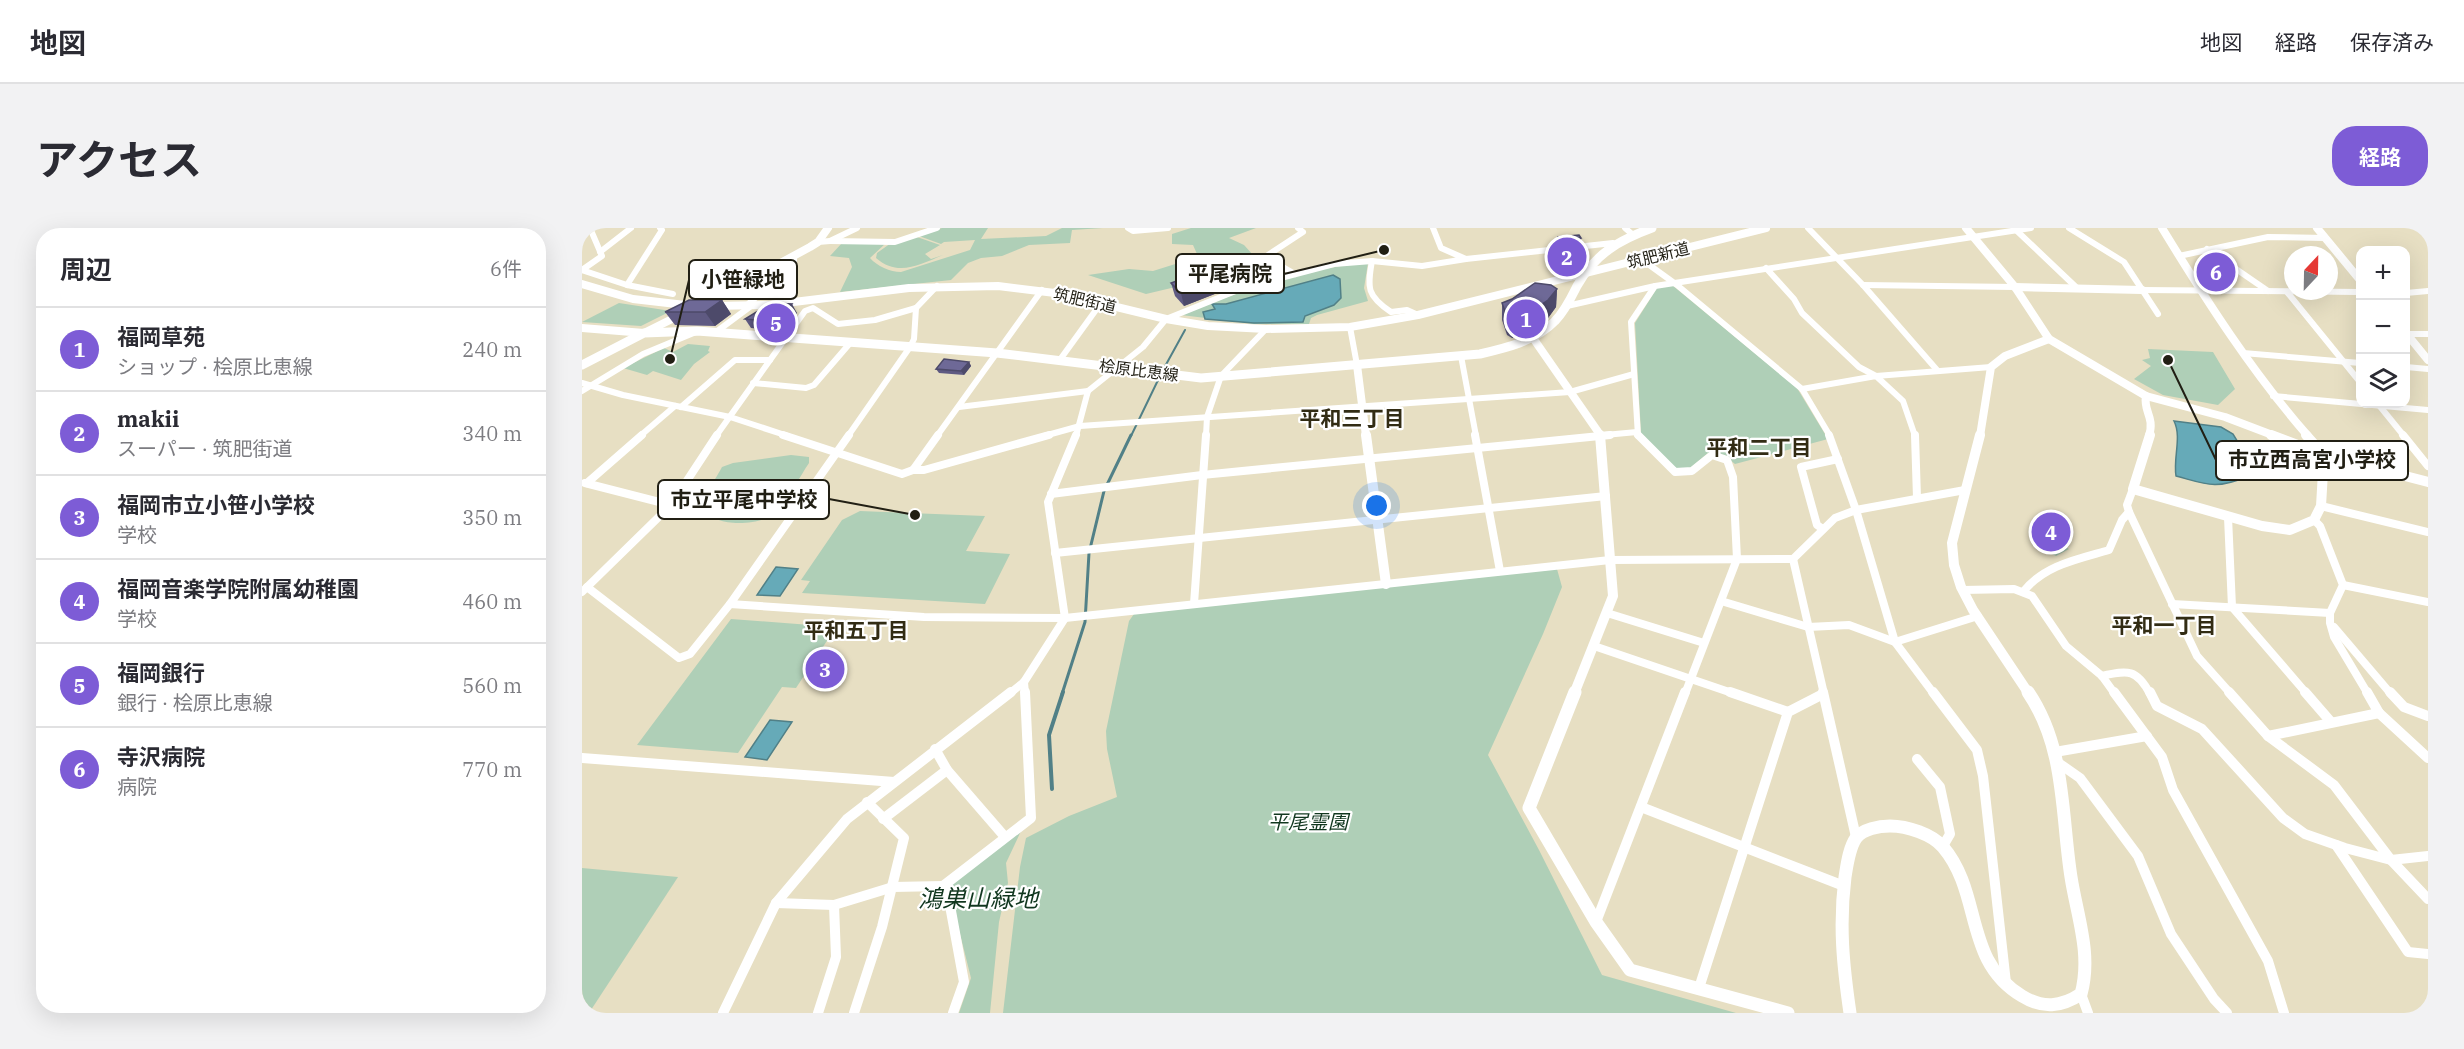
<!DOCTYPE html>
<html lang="ja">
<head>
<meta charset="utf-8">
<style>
  body { margin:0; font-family:"IBM Plex Serif","Noto Sans JP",serif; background:#f2f2f3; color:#2b2b33 }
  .controls { position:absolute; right:18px; top:18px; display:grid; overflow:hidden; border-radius:12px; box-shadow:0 6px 24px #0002 }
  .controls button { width:54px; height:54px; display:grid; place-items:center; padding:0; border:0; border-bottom:2px solid #e1e1e2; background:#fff; color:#2b2b33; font:30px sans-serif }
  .compass { position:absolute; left:1702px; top:18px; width:54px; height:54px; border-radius:50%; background:#fff; box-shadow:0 6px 24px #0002; rotate:22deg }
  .you { position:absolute; left:795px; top:278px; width:21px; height:21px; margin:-15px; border:4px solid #fff; border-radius:50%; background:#1a73e8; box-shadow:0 0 0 9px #1a73e833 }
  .badge { display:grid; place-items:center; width:39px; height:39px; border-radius:50%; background:#7d5cd6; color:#fff; font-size:20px; font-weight:700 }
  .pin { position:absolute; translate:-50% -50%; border:3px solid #fff; box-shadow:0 2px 6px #0006 }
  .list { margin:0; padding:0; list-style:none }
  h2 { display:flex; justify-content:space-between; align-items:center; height:78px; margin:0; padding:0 24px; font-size:26px }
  h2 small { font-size:20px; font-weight:400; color:#7c7c81 }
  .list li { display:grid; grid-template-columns:39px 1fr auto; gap:18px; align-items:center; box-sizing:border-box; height:84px; padding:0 24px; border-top:2px solid #e1e1e2 }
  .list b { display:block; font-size:22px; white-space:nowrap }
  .list p { margin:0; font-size:20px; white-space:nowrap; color:#7c7c81 }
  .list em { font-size:20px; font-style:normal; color:#7c7c81 }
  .icon { flex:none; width:33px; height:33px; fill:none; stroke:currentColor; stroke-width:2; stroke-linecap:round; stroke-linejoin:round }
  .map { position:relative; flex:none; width:1846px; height:785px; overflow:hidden; border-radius:24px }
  header { display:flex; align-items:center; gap:36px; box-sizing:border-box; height:84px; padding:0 30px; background:#fff; border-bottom:2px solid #e1e1e2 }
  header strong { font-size:28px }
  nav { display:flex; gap:33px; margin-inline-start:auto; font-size:21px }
  .intro { display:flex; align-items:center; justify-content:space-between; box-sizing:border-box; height:144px; padding:0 36px }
  h1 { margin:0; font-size:42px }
  .button { padding:15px 27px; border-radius:24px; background:#7d5cd6; color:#fff; font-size:21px; font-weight:700 }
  main { display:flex; gap:36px; padding:0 36px }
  aside { flex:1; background:#fff; border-radius:24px; box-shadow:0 6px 24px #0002 }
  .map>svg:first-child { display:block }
  .green { fill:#afcfb7 }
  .water { fill:#66aab8; stroke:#518087; stroke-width:1.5 }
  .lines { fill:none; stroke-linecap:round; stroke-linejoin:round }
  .stream-far2 { stroke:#518087; stroke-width:2 }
  .stream-far1 { stroke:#518087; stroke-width:3 }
  .stream { stroke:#518087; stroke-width:4 }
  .minor-far2 { stroke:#fff; stroke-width:6 }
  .minor-far1 { stroke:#fff; stroke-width:8 }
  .minor { stroke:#fff; stroke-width:10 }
  .tertiary-far2 { stroke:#fff; stroke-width:8 }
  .tertiary-far1 { stroke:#fff; stroke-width:10 }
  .tertiary { stroke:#fff; stroke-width:13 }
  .secondary { stroke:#fff; stroke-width:9 }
  .wall { fill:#5f5a82 }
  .shaded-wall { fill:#4d4a6a }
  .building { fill:#6e6997; stroke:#4d4a6a; stroke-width:1.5 }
  .labels { text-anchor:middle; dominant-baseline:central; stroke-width:4.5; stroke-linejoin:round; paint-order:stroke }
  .far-street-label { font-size:16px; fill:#211f14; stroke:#fff }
  .park-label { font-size:20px; font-style:italic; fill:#11371f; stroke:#fff }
  .neighbourhood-label { font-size:21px; font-weight:bold; fill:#322c14; stroke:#fff }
  .near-park-label { font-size:24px; font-style:italic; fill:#11371f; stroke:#fff }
  .leader { fill:none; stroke:#211f14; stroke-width:2 }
  .callout-dot { fill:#211f14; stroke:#fff; stroke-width:2 }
  .callout { fill:#fff; stroke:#211f14; stroke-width:2 }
  .callout-label { font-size:21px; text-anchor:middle; font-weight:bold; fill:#211f14 }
</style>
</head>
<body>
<header>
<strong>地図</strong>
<nav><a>地図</a><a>経路</a><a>保存済み</a></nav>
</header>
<div class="intro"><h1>アクセス</h1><a class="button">経路</a></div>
<main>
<aside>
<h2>周辺<small>6件</small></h2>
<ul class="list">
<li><span class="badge">1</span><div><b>福岡草苑</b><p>ショップ · 桧原比恵線</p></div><em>240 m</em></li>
<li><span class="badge">2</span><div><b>makii</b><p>スーパー · 筑肥街道</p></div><em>340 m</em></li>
<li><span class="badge">3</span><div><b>福岡市立小笹小学校</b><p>学校</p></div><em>350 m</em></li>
<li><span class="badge">4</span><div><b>福岡音楽学院附属幼稚園</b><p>学校</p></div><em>460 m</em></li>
<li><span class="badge">5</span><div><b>福岡銀行</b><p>銀行 · 桧原比恵線</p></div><em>560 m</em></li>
<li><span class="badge">6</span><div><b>寺沢病院</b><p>病院</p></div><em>770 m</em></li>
</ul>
</aside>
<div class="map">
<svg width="1846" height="785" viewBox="0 0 1846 785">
  <rect width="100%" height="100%" fill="#e7dfc3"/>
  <!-- green -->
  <g class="green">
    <path d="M 360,0 L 406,0 L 399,11 L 464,8 L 480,0 L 521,0 L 490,2 L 488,15 L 447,17 L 420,28 L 399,30 L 386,35 L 369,52 L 258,64 L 270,39 L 267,30 L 248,28 L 260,15 L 304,15 L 288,30 C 295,38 308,44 319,44 L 388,22 L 393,12 L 362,14 L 359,16 L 337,8 Z"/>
    <path d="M 609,0 L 674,0 L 647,10 L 662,17 L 672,28 L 661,43 L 564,66 L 506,47 L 547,41 L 571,43 L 606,32 L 615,26 L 611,17 L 590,16 L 590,6 Z"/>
    <path d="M 335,9 L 358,17 L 343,26 L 349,31 L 361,27 C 337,37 316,49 294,30 L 295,25 L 309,15 Z"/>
    <path d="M 786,35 L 782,60 L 786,73 L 735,87 L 729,90 L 727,96 L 673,96 L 599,87 C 659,63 721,40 786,35 Z"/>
    <path d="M 1090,57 L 1215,160 L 1246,211 L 1153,236 L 1142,227 L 1126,225 L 1107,241 L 1094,241 L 1059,205 L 1053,95 L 1075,60 Z"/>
    <path d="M 37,75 L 89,83 L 59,98 L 0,94 Z"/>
    <path d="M 106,116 L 128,118 L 126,123 L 128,124 L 112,136 L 99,152 L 71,143 L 65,147 L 41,140 L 82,120 L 91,124 Z"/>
    <path d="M 1566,121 L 1631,124 L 1653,161 L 1636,177 L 1581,167 L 1552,151 L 1569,138 L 1560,132 L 1568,130 Z"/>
    <path d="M 209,227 L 227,229 L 227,235 C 218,248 202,280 189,288 C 175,297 126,301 124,277 C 122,266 135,249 140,239 L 151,235 Z"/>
    <path d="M 278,283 L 403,288 L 384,323 L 428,326 L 403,376 L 220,365 L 228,353 L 219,352 L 260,292 Z"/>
    <path d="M 1463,306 L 1480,314 L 1478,316 L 1487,321 L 1474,328 L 1457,319 Z"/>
    <path d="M 975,341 L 980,359 L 961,406 L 906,527 L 957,622 L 1020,747 L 1154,785 L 421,785 L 438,639 L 444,610 L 487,588 L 535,569 L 525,521 L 524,503 L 547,393 L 552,386 Z"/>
    <path d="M 149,391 L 254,399 L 214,460 L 200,459 L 156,525 L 55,517 Z"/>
    <path d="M 439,603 L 424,635 L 426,655 L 417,694 L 408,785 L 377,785 L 389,750 L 367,662 L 370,654 Z"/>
    <path d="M 0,640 L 96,649 L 7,785 L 0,785 Z"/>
  </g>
  <!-- water -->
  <g class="water">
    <path d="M 751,47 L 758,51 L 759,70 L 752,77 L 723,88 L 721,94 L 672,95 L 623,91 L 621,84 L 633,81 L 630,76 L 644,76 Z"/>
    <path d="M 1592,193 L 1639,199 L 1651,206 L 1665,229 L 1664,249 C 1633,262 1624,256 1594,248 C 1591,230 1600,209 1592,193 Z"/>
    <path d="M 194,339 L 216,341 L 198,368 L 175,367 Z"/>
    <path d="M 188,492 L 210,494 L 185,532 L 163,529 Z"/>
  </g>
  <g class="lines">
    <!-- stream-far2 -->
    <g class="stream-far2">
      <path d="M 581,142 L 603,102"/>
      <path d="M 549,208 L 578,148"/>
    </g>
    <!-- stream-far1 -->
    <path class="stream-far1" d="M 480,466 L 503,394 L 507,325 L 522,263 L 549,207"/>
    <!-- stream -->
    <path class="stream" d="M 470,561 L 467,507 L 481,464"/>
    <!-- minor-far2 -->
    <g class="minor-far2">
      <path d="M 546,0 L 551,3 L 586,0"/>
      <path d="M 1043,0 L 1050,6"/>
      <path d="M 1226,0 L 1281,57 L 1355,142"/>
      <path d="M 1487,0 L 1542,34 L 1576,86"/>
      <path d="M 1434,2 L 1495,60"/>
      <path d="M 248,13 L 313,14 L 355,0"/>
      <path d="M 236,14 L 248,13 L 275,0"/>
      <path d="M 1625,21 L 1686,63"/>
      <path d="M 18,24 L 49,0"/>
      <path d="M 1597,28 L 1686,9 L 1743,10"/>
      <path d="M 884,31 L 1031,15"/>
      <path d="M 1059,31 L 1095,57 L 1220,161 L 1248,208"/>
      <path d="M 790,33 C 785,60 785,68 809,84 L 825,82 L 836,87"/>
      <path d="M 1184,40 L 1212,71 L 1220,85 L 1277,139 L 1294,148 L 1409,139"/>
      <path d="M 0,42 L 45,57 L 91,66"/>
      <path d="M 0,42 L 20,28 L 8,0"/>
      <path d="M 713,46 L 685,30 L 686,27 L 721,4 L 716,0"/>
      <path d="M 45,57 L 80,2 L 78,0"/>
      <path d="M 1281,57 L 1433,59"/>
      <path d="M 1560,62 L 1778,64"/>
      <path d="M 1705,64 L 1778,154"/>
      <path d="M 1824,65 L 1846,63"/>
      <path d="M 164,78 L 212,36 L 212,28"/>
      <path d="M 985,78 L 1073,58"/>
      <path d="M 768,99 L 775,137"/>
      <path d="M 134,104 L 169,78"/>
      <path d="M 1824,106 L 1846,106"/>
      <path d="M 1661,125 L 1778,135"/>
      <path d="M 879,128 L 894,208"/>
      <path d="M 477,133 L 519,75"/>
      <path d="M 1824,139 L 1846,141"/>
      <path d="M 0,155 L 41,167 L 148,189 L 206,208"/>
      <path d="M 171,155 L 224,160 L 232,157 L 269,114"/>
      <path d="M 1220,161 L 1294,148 L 1321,173 L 1333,208"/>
      <path d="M 0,163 L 61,126 L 114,104"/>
      <path d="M 1691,168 L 1846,182"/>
      <path d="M 1796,176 L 1822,208"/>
      <path d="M 99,179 L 153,132 L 188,132"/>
      <path d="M 377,179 L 506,163"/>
      <path d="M 58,208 L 93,178"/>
      <path d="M 134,208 L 223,83 L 231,80 L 256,96 L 293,92 L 334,80 L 355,58"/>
      <path d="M 266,208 L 328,119 L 332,111 L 334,80"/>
      <path d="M 355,208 L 460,62"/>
      <path d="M 462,208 L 498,198 L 988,164 L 1052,146"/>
      <path d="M 494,208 L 506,163 L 561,119 L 584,91 L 661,60 L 752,36 L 790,33 L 840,38 L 884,31 L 859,20 L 851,0"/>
      <path d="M 624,208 L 625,189 L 639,148 L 684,101"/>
      <path d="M 1012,208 L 1055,204"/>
      <path d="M 1056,208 L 1049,94 L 1073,58 L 1449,0"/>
    </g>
    <!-- minor-far1 -->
    <g class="minor-far1">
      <path d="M 201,207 L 320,246 L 331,242 L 356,207"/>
      <path d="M 267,207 L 148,376 L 342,389 L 483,390 L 1028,332 L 1211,331 L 1253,290 L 1274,282 L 1383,262"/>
      <path d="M 893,207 L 918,343"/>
      <path d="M 1056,207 L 1093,244 L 1110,243 L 1130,227 L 1145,232 L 1151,249 L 1155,331 L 1103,466"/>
      <path d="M 1247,207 L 1274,282 L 1313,414 L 1352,466"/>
      <path d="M 1333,207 L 1335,270"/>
      <path d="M 1821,207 L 1846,238"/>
      <path d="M 331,242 L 342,242 L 467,207"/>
      <path d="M 3,255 L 89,277"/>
      <path d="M 5,255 L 60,207"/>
      <path d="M 1551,261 L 1545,277 L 1547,284 L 1615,428 L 1649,466"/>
      <path d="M 469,266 L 620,247 L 1028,207"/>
      <path d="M 1739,278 L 1846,304"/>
      <path d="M 1646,289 L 1650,379 L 1725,466"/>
      <path d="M 1732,292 L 1738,298 L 1761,357 L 1748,385 L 1748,395 L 1752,409 L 1786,466"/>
      <path d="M 1241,301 L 1235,297 L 1219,239 L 1256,231"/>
      <path d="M 473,325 L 1024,268"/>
      <path d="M 1211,331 L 1242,466"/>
      <path d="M 1761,357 L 1846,374"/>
      <path d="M 5,359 L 97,430 L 108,426 L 148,376"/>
      <path d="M 1381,362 L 1432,361 L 1450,368 L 1484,418 L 1520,448 L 1533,466"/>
      <path d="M 0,364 L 89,277 L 135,207"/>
      <path d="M 1441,364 C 1462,337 1496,331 1527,322 L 1540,292 L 1547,284"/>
      <path d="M 1139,373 L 1226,399 L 1267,397 L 1313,414 L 1396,388"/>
      <path d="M 612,376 L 624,207"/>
      <path d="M 1590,376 L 1748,385"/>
      <path d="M 1025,385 L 1122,415"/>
      <path d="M 1752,399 L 1809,466"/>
      <path d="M 1012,418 L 1153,466"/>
      <path d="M 1520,448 C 1546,442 1555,441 1568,466"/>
      <path d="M 442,454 L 443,466"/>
      <path d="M 427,466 L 442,454 L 483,390 L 466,274 L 494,207"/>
    </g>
    <!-- minor -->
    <g class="minor">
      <path d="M 1148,464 L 1206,484"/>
      <path d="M 1241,464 L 1274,609"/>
      <path d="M 1351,464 L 1395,522 L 1401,548 L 1424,755"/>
      <path d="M 1532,464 L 1580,529 L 1591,562 L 1686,733 L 1702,785"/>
      <path d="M 1568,464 L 1575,478 L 1620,501 L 1701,590 L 1723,606 L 1763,620 L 1809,632 L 1846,628"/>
      <path d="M 1647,464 L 1686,508 L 1752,557 L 1809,632 L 1846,671"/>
      <path d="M 1723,464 L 1749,494"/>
      <path d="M 1808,464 L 1822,479 L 1846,488"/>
      <path d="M 1797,485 L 1846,530"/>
      <path d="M 1686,508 L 1797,485 L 1785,464"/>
      <path d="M 353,521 L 365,542 L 423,609"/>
      <path d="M 1473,524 L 1565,508"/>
      <path d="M 0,530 L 312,554"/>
      <path d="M 1335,531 L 1358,559 L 1368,606 L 1361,618"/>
      <path d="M 1475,534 L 1498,550 L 1556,628 L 1589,706 L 1632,771 L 1645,785"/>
      <path d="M 1059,579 L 1262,658"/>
      <path d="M 301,591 L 365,542"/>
      <path d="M 1754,617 L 1826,724 L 1846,726"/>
      <path d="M 194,675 L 252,677 L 311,659 L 361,658"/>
      <path d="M 1014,694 L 1103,464"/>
      <path d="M 1117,760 L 1206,484 L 1241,466"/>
      <path d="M 1499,766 L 1506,785"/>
      <path d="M 141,785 L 194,675 L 265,591 L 429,464"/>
      <path d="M 236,785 L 254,729 L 252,677"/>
      <path d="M 272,785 L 300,699 L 322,610 L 285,574"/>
      <path d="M 371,785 L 382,754 L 369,683 L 361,658 L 449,590 L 443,464"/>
    </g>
    <!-- tertiary-far2 -->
    <g class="tertiary-far2">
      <path d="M 1384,0 L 1433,59 L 1467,111 L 1564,168 L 1643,189 L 1693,208"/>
      <path d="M 1580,0 C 1624,72 1670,144 1726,208"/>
      <path d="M 1735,0 L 1778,52"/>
      <path d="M 0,56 L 51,71 L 112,78"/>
      <path d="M 1433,59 L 1560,62"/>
      <path d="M 123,76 L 228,19 L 236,14 L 246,0"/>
      <path d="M 130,78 L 187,77 L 327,60 L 416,58 L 481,66 L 584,91 L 626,98 L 684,101 L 768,99 L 836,87 L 1184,0"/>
      <path d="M 0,100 L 62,105 L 100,86"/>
      <path d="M 1824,105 L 1846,132"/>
      <path d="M 951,110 L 1019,208"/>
      <path d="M 775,137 L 784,208"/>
      <path d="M 1564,168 C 1561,184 1573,188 1567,208"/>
      <path d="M 1398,208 L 1409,139 L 1423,128 L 1467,111"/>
    </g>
    <!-- tertiary-far1 -->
    <g class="tertiary-far1">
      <path d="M 784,207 L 804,356"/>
      <path d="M 1398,207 L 1370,315 L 1372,337 L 1379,359 L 1391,382 L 1447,466"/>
      <path d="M 1568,207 L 1551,261 L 1680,298 L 1708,302 L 1732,292 L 1739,278 L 1742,227 L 1724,207"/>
      <path d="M 1689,207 L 1742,227 L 1846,254"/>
      <path d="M 992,466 L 1031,368 L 1018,207"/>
    </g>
    <!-- tertiary -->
    <g class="tertiary">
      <path d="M 993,464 L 947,580 L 1014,694 L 1048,742 L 1206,785"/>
      <path d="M 1268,785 C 1261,737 1257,697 1263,649 C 1265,637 1267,620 1274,610 C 1281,601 1297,598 1308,598 C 1325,598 1350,606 1361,619 C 1401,666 1381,733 1440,768 C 1461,781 1479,779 1499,766 C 1510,726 1495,688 1489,649 C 1479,585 1484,520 1446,464"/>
    </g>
    <!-- secondary -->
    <path class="secondary" d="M 0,137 L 62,105 L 115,103 L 415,125 L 619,150 L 898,126 C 924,120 954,113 973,93 C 983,83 989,70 995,58 C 1013,26 1037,12 1070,0"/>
  </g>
  <!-- wall -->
  <g class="wall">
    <path d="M 976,9 L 999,10 L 998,28 L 995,28 L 995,31 L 991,31 L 990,39 L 981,40 L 975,26 Z"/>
    <path d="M 621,47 L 648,60 L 602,78 L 593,68 L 589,55 Z"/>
    <path d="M 975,61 L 974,79 L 966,90 L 944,105 L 930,110 L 925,107 L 920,92 L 920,75 Z"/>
    <path d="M 140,72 L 149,86 L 133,98 L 93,97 L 83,84 Z"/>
    <path d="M 215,85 L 202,103 L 169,100 L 163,91 Z"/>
    <path d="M 387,134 L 389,138 L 382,147 L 357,145 L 354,141 Z"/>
  </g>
  <!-- shaded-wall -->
  <g class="shaded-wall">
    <path d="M 991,21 L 990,39 L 981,40 L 982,22 Z"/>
    <path d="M 645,46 L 648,60 L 602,78 L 599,65 Z"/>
    <path d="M 975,61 L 974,79 L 966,90 L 944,105 L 930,110 L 930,93 Z"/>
    <path d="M 140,72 L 149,86 L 133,98 L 123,84 Z"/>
    <path d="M 210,76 L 215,85 L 202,103 L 196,94 Z"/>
    <path d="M 387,134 L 389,138 L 382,147 L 379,143 Z"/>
  </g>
  <!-- building -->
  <g class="building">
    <path d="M 997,7 L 999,10 L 995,10 L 996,13 L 988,14 L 991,21 L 982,22 L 976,9 Z"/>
    <path d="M 639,41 L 645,46 L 599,65 L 589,55 L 618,44 L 621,47 Z"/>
    <path d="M 953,55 L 969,57 L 975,61 L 966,72 L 944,87 L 930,93 L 925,89 L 920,75 L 930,71 Z"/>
    <path d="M 107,72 L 140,72 L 123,84 L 83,84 Z"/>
    <path d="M 189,75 L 210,76 L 196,94 L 163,91 Z"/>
    <path d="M 362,131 L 387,134 L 379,143 L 354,141 Z"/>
  </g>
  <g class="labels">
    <!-- far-street labels -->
    <g class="far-street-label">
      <text transform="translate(1076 27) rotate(-14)">筑肥新道</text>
      <text transform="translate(503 72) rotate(13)">筑肥街道</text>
      <text transform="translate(557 142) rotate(7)">桧原比恵線</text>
    </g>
    <!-- park labels -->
    <g class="park-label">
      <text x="726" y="593">平尾霊園</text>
    </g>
    <!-- neighbourhood labels -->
    <g class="neighbourhood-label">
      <text x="770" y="190">平和三丁目</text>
      <text x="1177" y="219">平和二丁目</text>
      <text x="1582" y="397">平和一丁目</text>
      <text x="274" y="402">平和五丁目</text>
    </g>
    <!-- near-park labels -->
    <g class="near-park-label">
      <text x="396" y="670">鴻巣山緑地</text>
    </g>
  </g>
  <!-- callouts -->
  <path class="leader" d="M802 22L702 46M88 131L107 52M1586 132L1634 232M333 287L247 271"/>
  <g class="callout-dot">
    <circle cx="802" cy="22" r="6"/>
    <circle cx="88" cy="131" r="6"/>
    <circle cx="1586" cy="132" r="6"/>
    <circle cx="333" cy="287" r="6"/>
  </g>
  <g class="callout">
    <rect x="594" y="26" width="108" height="39" rx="6"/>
    <rect x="107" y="32" width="108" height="39" rx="6"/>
    <rect x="1634" y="213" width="192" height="39" rx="6"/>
    <rect x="76" y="252" width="171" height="39" rx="6"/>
  </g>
  <g class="callout-label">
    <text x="648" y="53">平尾病院</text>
    <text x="161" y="59">小笹緑地</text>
    <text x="1730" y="239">市立西高宮小学校</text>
    <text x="162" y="279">市立平尾中学校</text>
  </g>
</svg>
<div class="controls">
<button>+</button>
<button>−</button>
<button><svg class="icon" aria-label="layers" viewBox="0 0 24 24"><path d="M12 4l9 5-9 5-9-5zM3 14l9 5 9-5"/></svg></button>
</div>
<svg class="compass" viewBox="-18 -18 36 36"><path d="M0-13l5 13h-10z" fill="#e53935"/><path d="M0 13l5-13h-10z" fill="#7c7c81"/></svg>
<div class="you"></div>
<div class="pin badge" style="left:944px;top:91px">1</div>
<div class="pin badge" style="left:985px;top:29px">2</div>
<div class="pin badge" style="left:243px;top:441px">3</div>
<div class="pin badge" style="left:1469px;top:304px">4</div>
<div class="pin badge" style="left:194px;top:95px">5</div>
<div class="pin badge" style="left:1634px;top:44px">6</div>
</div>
</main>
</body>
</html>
